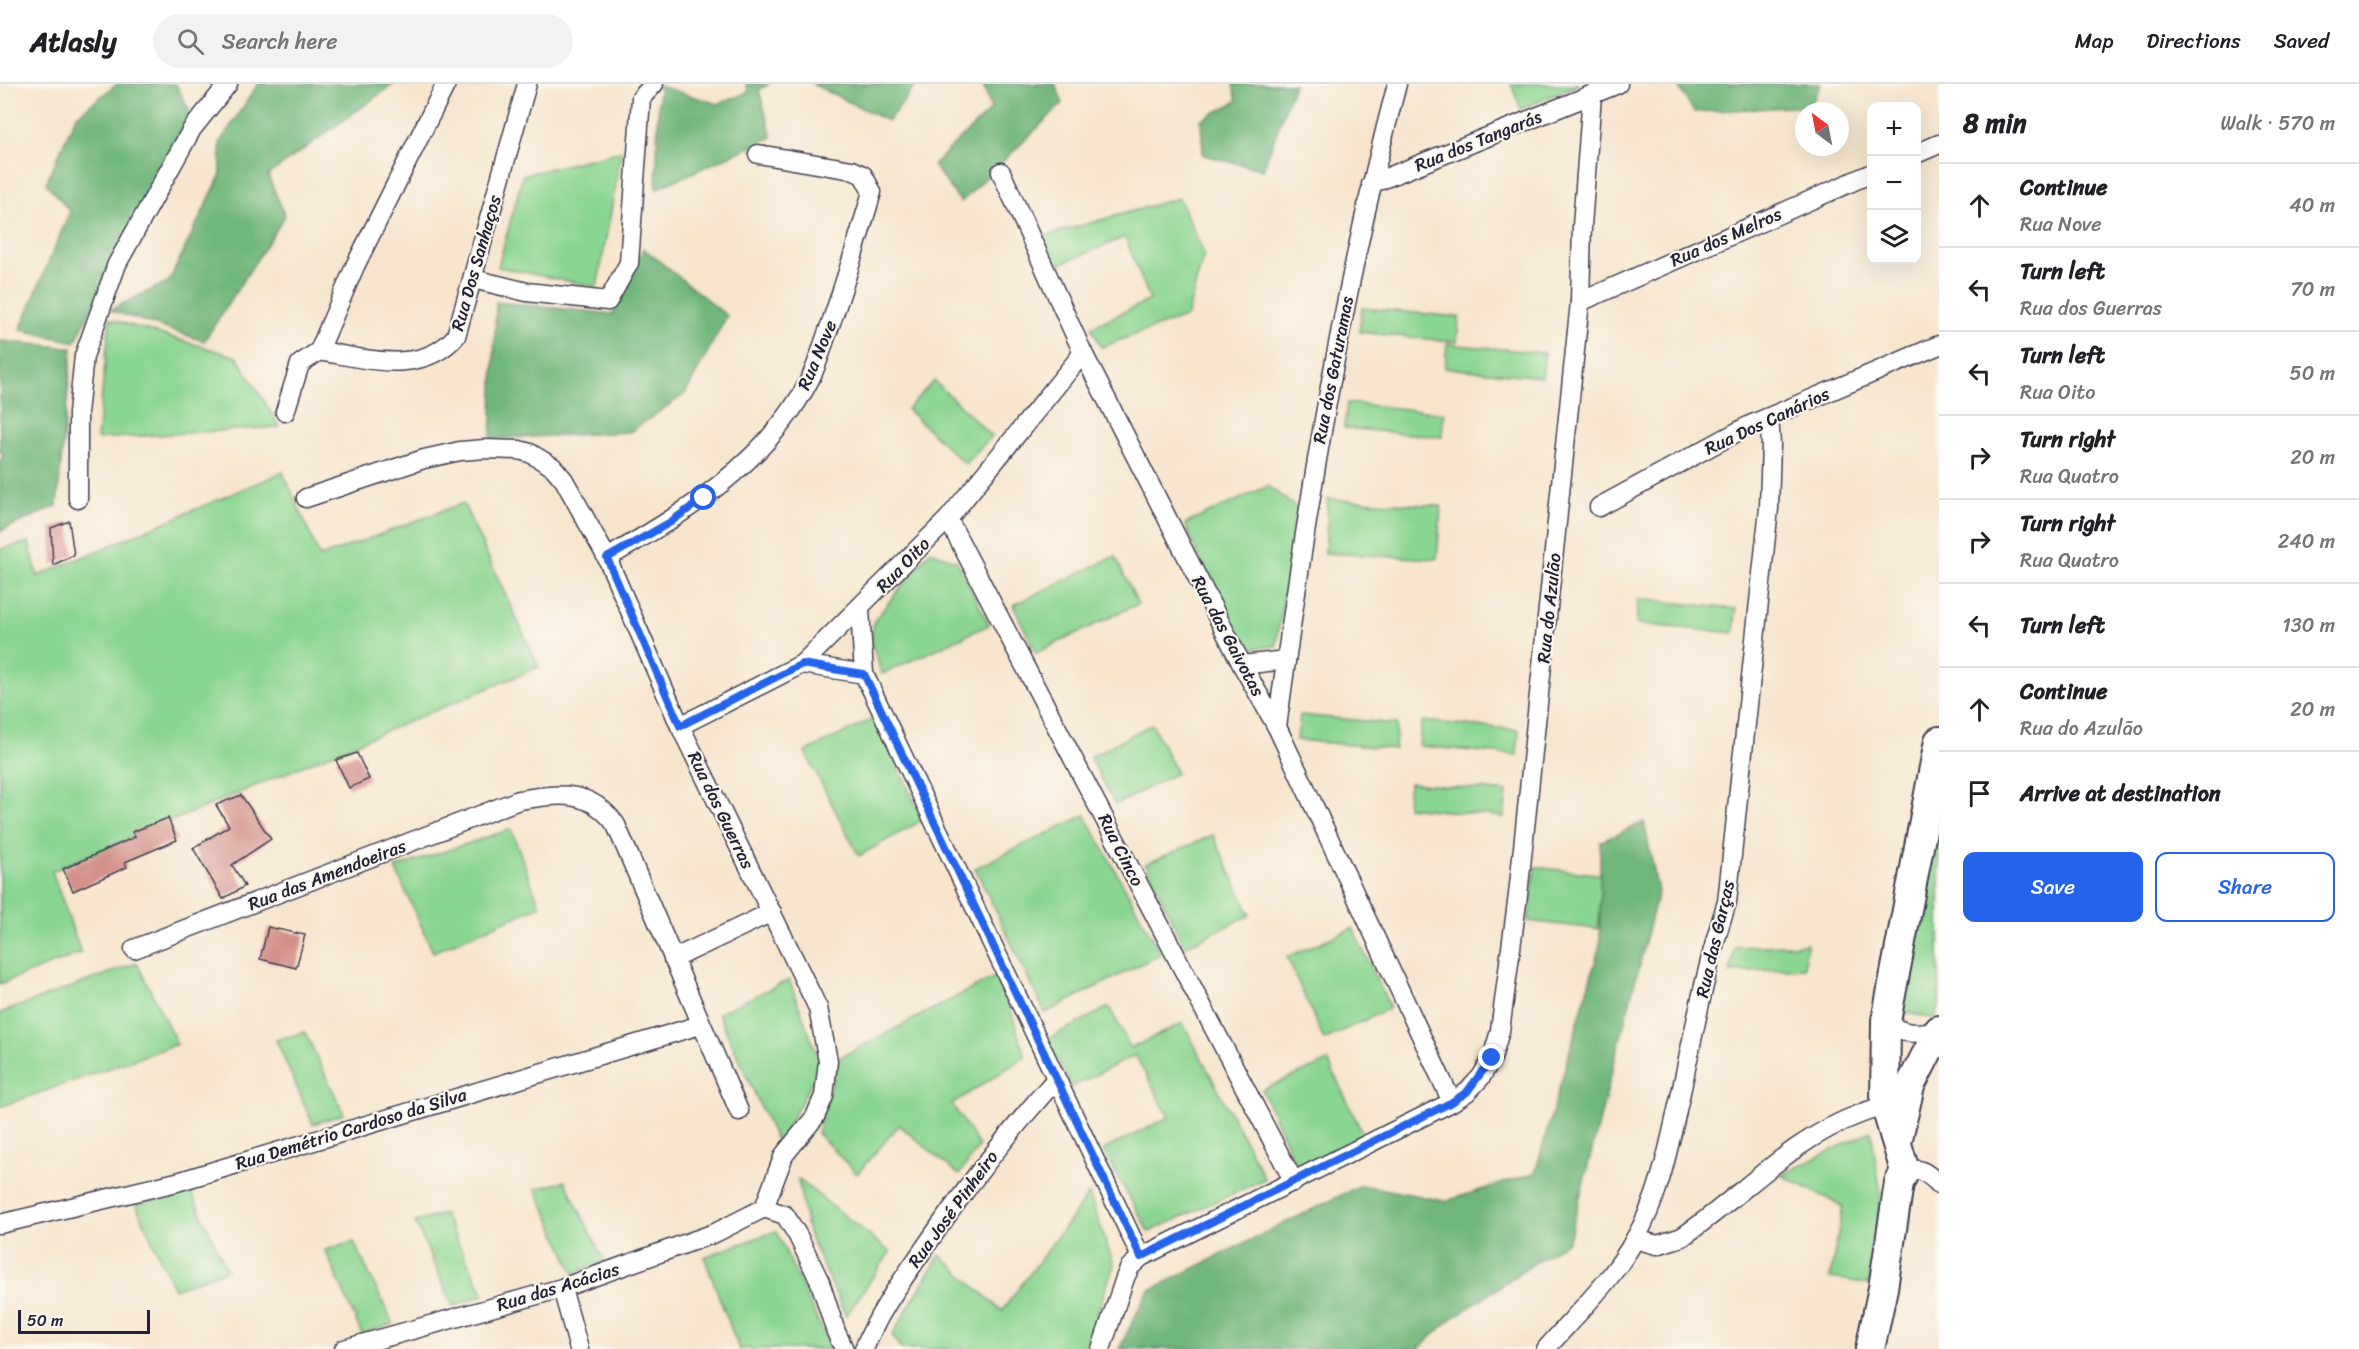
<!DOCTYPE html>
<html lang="en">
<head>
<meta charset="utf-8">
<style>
  body { margin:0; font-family:Sriracha,sans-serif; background:#f2f2f2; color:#202124 }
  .controls { position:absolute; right:18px; top:18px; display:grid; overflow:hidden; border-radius:12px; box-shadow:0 6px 24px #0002 }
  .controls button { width:54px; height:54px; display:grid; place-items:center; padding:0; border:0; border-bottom:2px solid #e0e0e0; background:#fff; color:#202124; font:30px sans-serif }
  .compass { position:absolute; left:1795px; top:18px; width:54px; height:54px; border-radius:50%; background:#fff; box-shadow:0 6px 24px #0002; rotate:328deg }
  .scale { position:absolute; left:18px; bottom:15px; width:132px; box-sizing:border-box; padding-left:6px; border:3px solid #22223b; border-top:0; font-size:16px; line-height:21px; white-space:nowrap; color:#22223b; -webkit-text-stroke:4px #fbf7ec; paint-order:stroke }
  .stop { position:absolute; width:18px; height:18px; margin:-14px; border:4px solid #2563eb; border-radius:50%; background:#fff }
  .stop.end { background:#2563eb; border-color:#fff; box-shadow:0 2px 6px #0008 }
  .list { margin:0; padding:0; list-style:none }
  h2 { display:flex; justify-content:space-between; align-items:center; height:78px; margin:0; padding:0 24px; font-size:26px }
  h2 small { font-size:20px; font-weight:400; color:#757577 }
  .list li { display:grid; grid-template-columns:39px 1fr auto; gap:18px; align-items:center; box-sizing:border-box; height:84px; padding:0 24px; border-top:2px solid #e0e0e0 }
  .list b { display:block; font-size:22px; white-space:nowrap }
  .list p { margin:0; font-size:20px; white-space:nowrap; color:#757577 }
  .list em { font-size:20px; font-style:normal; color:#757577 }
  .actions { display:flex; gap:12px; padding:18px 24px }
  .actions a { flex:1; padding:14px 0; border:2px solid #2563eb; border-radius:12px; text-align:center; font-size:21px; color:#2563eb }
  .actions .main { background:#2563eb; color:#fff }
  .icon { flex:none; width:33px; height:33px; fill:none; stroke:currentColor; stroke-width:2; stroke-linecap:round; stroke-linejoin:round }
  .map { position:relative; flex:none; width:1939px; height:1265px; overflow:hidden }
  header { display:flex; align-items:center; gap:36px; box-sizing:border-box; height:84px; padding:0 30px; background:#fff; border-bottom:2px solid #e0e0e0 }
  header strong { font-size:28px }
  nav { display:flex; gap:33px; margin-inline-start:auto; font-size:21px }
  .search { width:420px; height:54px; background:#f2f2f2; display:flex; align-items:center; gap:15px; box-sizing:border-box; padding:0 21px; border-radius:33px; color:#757577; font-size:22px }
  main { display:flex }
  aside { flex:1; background:#fff }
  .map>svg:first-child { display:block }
  .green { fill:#8bd592; stroke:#567c66; stroke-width:1.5 }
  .forest { fill:#70b67c; stroke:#496c5c; stroke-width:1.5 }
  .building { fill:#d4918c }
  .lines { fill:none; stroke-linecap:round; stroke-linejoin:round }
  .street-casing { stroke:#423f51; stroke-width:21 }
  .primary-casing { stroke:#423f51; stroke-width:32 }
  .street { stroke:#fff; stroke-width:18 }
  .primary { stroke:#fff; stroke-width:28 }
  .route { stroke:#2563eb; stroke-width:8 }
  .labels { text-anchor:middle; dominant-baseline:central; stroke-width:4.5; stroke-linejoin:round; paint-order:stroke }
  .street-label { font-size:18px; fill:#22223b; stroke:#fbf7ec }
</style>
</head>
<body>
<header>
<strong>Atlasly</strong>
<div class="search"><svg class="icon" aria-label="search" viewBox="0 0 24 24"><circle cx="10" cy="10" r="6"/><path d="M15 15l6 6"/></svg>Search here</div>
<nav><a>Map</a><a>Directions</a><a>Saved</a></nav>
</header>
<main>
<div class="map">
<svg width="1939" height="1265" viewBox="0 0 1939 1265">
  <rect width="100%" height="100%" fill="#fbf7ec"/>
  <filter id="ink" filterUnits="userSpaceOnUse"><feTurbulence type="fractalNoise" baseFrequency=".0167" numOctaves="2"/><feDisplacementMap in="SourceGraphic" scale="12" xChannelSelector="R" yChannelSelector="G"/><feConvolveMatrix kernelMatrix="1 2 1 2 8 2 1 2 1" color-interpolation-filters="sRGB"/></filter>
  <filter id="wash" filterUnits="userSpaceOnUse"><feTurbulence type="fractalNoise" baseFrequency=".008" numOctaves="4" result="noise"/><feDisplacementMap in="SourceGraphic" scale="24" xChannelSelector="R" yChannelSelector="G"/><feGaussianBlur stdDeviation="1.35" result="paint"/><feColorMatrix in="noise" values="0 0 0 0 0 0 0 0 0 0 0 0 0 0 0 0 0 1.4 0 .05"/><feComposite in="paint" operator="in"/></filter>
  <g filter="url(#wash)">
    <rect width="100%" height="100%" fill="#f7e5ce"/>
    <!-- green -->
    <g class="green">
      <path d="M 1511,0 L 1580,0 L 1521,25 Z"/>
      <path d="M 622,67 L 597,203 L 498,183 L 523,91 Z"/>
      <path d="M 1179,114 L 1204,170 L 1187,232 L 1101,263 L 1091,243 L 1150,216 L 1125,153 L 1057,181 L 1041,153 Z"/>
      <path d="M 1362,224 L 1459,233 L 1457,258 L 1359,248 Z"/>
      <path d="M 110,235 L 237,273 L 280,343 L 97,355 Z"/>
      <path d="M 1447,260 L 1545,269 L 1542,293 L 1445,284 Z"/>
      <path d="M 934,297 L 992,352 L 965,380 L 907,325 Z"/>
      <path d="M 1347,319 L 1444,329 L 1442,353 L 1344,344 Z"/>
      <path d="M 283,388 L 320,473 L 463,419 L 539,583 L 52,787 L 81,869 L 0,900 L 0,465 L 29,458 L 38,492 Z"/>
      <path d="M 1268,402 L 1297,424 L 1276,562 L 1238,566 L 1185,440 Z"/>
      <path d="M 1328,415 L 1441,422 L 1437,475 L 1325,469 Z"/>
      <path d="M 930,467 L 957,477 L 989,541 L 882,590 L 871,558 L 874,537 Z"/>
      <path d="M 1115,472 L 1138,520 L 1036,569 L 1013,521 Z"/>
      <path d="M 1638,515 L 1736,525 L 1734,549 L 1636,540 Z"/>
      <path d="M 1300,631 L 1397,640 L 1395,665 L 1297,656 Z"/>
      <path d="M 875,634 L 923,736 L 859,772 L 805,668 Z"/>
      <path d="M 1422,637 L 1519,646 L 1517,671 L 1419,662 Z"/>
      <path d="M 1152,640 L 1177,689 L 1115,721 L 1090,673 Z"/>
      <path d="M 1409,699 L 1507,708 L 1504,733 L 1407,723 Z"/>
      <path d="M 1939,699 L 1939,920 L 1934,935 L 1896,926 Z"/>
      <path d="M 1085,731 L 1161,870 L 1045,929 L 975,784 Z"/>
      <path d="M 511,745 L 540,822 L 433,868 L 395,784 Z"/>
      <path d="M 1213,751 L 1250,831 L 1184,863 L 1146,780 Z"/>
      <path d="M 1535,783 L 1604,791 L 1598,845 L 1528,837 Z"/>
      <path d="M 1353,844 L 1390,924 L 1324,956 L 1287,873 Z"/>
      <path d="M 1807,860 L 1804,884 L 1730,888 L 1735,863 Z"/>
      <path d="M 137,879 L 177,960 L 0,1023 L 0,929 Z"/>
      <path d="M 1000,890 L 1025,973 L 952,1020 L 979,1062 L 959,1091 L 899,1041 L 857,1090 L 817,1049 L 839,974 Z"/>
      <path d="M 789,896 L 821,981 L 778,1061 L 718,929 Z"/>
      <path d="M 1109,923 L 1131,964 L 1183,939 L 1265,1095 L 1149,1148 L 1103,1066 L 1169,1033 L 1135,971 L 1072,1003 L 1047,955 Z"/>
      <path d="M 305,948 L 344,1030 L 313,1040 L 276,956 Z"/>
      <path d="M 1328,977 L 1366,1057 L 1300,1090 L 1262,1006 Z"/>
      <path d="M 1871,1047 L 1881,1110 L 1869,1200 L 1830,1194 L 1843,1122 L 1781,1091 Z"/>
      <path d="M 798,1095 L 890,1168 L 846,1232 L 808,1149 Z"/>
      <path d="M 565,1097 L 605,1178 L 574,1189 L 536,1105 Z"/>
      <path d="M 190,1105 L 227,1186 L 174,1205 L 136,1121 Z"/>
      <path d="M 1089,1110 L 1114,1181 L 1085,1265 L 901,1265 L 892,1251 L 940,1171 L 1002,1227 Z"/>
      <path d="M 444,1130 L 484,1211 L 453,1222 L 415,1138 Z"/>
      <path d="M 776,1147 L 831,1265 L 739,1265 L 704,1173 Z"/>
      <path d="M 354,1158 L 393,1240 L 362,1250 L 325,1166 Z"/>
    </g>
    <!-- forest -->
    <g class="forest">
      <path d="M 117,0 L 176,0 L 190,28 L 75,258 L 20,246 L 70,127 L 46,99 L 76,32 Z"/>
      <path d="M 258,0 L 394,0 L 268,91 L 285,132 L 204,257 L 110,226 L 169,197 L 221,90 L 220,58 Z"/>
      <path d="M 746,0 L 769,0 L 759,6 L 772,53 L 656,105 L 659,2 L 718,20 L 749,8 Z"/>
      <path d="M 812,0 L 917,0 L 888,37 Z"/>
      <path d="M 983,0 L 1055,0 L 1063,19 L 961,118 L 933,81 L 991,25 Z"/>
      <path d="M 1233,0 L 1294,0 L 1263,86 L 1203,71 L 1201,36 L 1237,17 Z"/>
      <path d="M 1677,0 L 1821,0 L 1810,22 L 1694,28 Z"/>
      <path d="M 643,164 L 727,232 L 685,310 L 630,348 L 491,355 L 496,218 L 613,230 Z"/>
      <path d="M 0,257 L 72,264 L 57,422 L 0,447 L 0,378 L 4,369 L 0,368 Z"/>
      <path d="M 1644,738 L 1658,808 L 1569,1156 L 1449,1237 L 1418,1265 L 1119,1265 L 1148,1207 L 1361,1101 L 1446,1117 L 1535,1089 L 1600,861 L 1600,758 Z"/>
    </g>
    <g id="blocks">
      <!-- building -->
      <g class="building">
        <path d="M 69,437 L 74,471 L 53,481 L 51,444 Z"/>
        <path d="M 357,669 L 369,695 L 349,704 L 336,676 Z"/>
        <path d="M 241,711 L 271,755 L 232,781 L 245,802 L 223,815 L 193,764 L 229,742 L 216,721 Z"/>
        <path d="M 168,734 L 177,756 L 125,778 L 127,783 L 73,807 L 63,785 L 135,753 L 132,748 Z"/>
        <path d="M 268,843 L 305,851 L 296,884 L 260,875 Z"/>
      </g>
    </g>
  </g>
  <g filter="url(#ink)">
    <use href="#blocks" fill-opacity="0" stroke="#423f51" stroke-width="1.5"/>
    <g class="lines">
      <!-- street casing -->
      <g class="street-casing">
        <g id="street">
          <path d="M 1916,70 L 1939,60"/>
          <path d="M 1001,88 L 1083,269 L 1242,581 L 1277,643 L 1452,1018"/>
          <path d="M 1371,100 L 1618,0"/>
          <path d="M 473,195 L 527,208 L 608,217 L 629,179 L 641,14 L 654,0"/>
          <path d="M 1580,218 L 1872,89"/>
          <path d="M 319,267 L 355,182 L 446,0"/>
          <path d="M 285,328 L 300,280 L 319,267 C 365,274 421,293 456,252 L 527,0"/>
          <path d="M 306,414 L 424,375 L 460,367 L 485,365 L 519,366 L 530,369 L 553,383 L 564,396 L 607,474 L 680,642 L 818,924 L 828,977 L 824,1012 L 815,1033 L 784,1071 L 764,1124"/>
          <path d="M 78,415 L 78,329 L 84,272 L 117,180 L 192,45 L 228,0"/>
          <path d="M 1599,423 L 1750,341 L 1939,261"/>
          <path d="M 948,435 L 1294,1098"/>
          <path d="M 607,474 C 685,429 768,378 810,295 C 818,280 822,263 828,247 C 845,201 858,155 872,108 L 863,91 L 852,86 L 758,70"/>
          <path d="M 860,525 L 864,590"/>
          <path d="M 802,580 L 864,590 L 1141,1173"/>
          <path d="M 1242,581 L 1286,576"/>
          <path d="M 680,642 L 802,580 L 948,435 L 1083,269"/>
          <path d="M 1277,643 C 1306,427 1341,211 1397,0"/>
          <path d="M 134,865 L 519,716 C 558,710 590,704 616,741 L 739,1027"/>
          <path d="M 673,875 L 772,828"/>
          <path d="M 1886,937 C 1902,952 1918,950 1939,946"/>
          <path d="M 1905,1087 C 1920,1082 1928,1090 1939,1100"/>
          <path d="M 764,1124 L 785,1131 L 798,1152 L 820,1198 L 836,1248 L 844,1265"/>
          <path d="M 0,1140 L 177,1098 L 700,941"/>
          <path d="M 1635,1155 L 1657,1161 L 1682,1153 C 1742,1112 1791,1055 1860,1030 C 1873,1025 1883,1021 1896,1021"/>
          <path d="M 562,1204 L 579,1265"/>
          <path d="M 344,1265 L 562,1204 L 715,1149 L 764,1124"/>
          <path d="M 864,1265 C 878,1229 901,1198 923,1166 C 964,1106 1007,1050 1056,995"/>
          <path d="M 1101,1265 L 1125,1194 L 1130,1183 L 1141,1173 L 1452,1018 L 1467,1008 L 1481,993 L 1492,974 L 1500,947 L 1518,811 L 1580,218 L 1582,142 L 1592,11"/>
          <path d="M 1546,1265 C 1576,1230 1613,1196 1635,1155 C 1660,1112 1669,1061 1680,1013 C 1694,948 1706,882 1727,818 L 1769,424 L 1771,360 L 1769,333"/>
        </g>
      </g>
      <!-- primary casing -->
      <g class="primary-casing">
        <g id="primary">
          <path d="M 1898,1054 L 1910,1002 L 1939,946"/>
          <path d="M 1870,1265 L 1883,1204 L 1899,1099 L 1905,1087 L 1885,1020 L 1886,937 L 1939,657"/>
        </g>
      </g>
      <!-- street -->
      <use href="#street" class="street"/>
      <!-- primary -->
      <use href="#primary" class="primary"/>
    </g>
  </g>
  <g class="lines" filter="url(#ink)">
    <!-- route -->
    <path class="route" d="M 704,414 L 669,439 L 607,474 L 680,642 L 802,580 L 864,590 L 1141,1173 L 1452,1018 L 1467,1008 L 1492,974"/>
  </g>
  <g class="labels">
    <!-- street labels -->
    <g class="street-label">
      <text transform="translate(1478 57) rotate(-22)">Rua dos Tangarás</text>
      <text transform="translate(1726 153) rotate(-24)">Rua dos Melros</text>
      <text transform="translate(476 179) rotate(-74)">Rua Dos Sanhaços</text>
      <text transform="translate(817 271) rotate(-67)">Rua Nove</text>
      <text transform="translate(1333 286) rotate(-79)">Rua dos Gaturamas</text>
      <text transform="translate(1767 337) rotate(-25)">Rua Dos Canários</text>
      <text transform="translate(903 481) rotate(-46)">Rua Oito</text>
      <text transform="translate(1549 524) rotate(-84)">Rua do Azulão</text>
      <text transform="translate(1228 552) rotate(62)">Rua das Gaivotas</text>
      <text transform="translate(721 726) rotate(64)">Rua dos Guerras</text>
      <text transform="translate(1121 766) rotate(63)">Rua Cinco</text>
      <text transform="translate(327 791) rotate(-21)">Rua das Amendoeiras</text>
      <text transform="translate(1715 855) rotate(-77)">Rua das Garças</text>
      <text transform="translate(351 1045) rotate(-17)">Rua Demétrio Cardoso da Silva</text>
      <text transform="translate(953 1125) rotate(-54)">Rua José Pinheiro</text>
      <text transform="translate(558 1203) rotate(-17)">Rua das Acácias</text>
    </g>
  </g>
</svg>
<div class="controls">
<button>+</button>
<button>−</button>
<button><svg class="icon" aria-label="layers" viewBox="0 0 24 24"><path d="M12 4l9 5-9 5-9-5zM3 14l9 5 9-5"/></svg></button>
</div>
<svg class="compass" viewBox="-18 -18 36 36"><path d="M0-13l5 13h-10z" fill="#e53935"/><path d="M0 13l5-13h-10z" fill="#757577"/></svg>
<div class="scale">50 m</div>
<div class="stop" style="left:704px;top:414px"></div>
<div class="stop end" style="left:1492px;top:974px"></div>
</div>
<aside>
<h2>8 min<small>Walk · 570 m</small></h2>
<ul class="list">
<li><svg class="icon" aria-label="ahead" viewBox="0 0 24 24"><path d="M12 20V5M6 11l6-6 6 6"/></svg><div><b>Continue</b><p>Rua Nove</p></div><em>40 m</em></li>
<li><svg class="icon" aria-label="left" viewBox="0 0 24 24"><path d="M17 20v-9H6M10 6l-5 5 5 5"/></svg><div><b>Turn left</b><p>Rua dos Guerras</p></div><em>70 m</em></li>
<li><svg class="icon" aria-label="left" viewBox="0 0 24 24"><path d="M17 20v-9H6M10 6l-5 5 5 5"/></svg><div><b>Turn left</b><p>Rua Oito</p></div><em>50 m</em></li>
<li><svg class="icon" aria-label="right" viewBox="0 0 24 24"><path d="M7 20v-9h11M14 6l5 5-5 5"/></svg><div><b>Turn right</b><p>Rua Quatro</p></div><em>20 m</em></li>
<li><svg class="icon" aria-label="right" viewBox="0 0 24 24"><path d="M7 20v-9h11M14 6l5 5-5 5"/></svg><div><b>Turn right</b><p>Rua Quatro</p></div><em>240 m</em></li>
<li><svg class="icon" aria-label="left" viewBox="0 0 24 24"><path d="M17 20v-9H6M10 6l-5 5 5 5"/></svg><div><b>Turn left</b></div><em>130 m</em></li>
<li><svg class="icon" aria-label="ahead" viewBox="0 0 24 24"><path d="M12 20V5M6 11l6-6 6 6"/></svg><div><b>Continue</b><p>Rua do Azulão</p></div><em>20 m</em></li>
<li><svg class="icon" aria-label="arrive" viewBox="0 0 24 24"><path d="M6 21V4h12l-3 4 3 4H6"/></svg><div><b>Arrive at destination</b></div></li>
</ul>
<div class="actions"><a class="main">Save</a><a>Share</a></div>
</aside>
</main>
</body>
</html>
